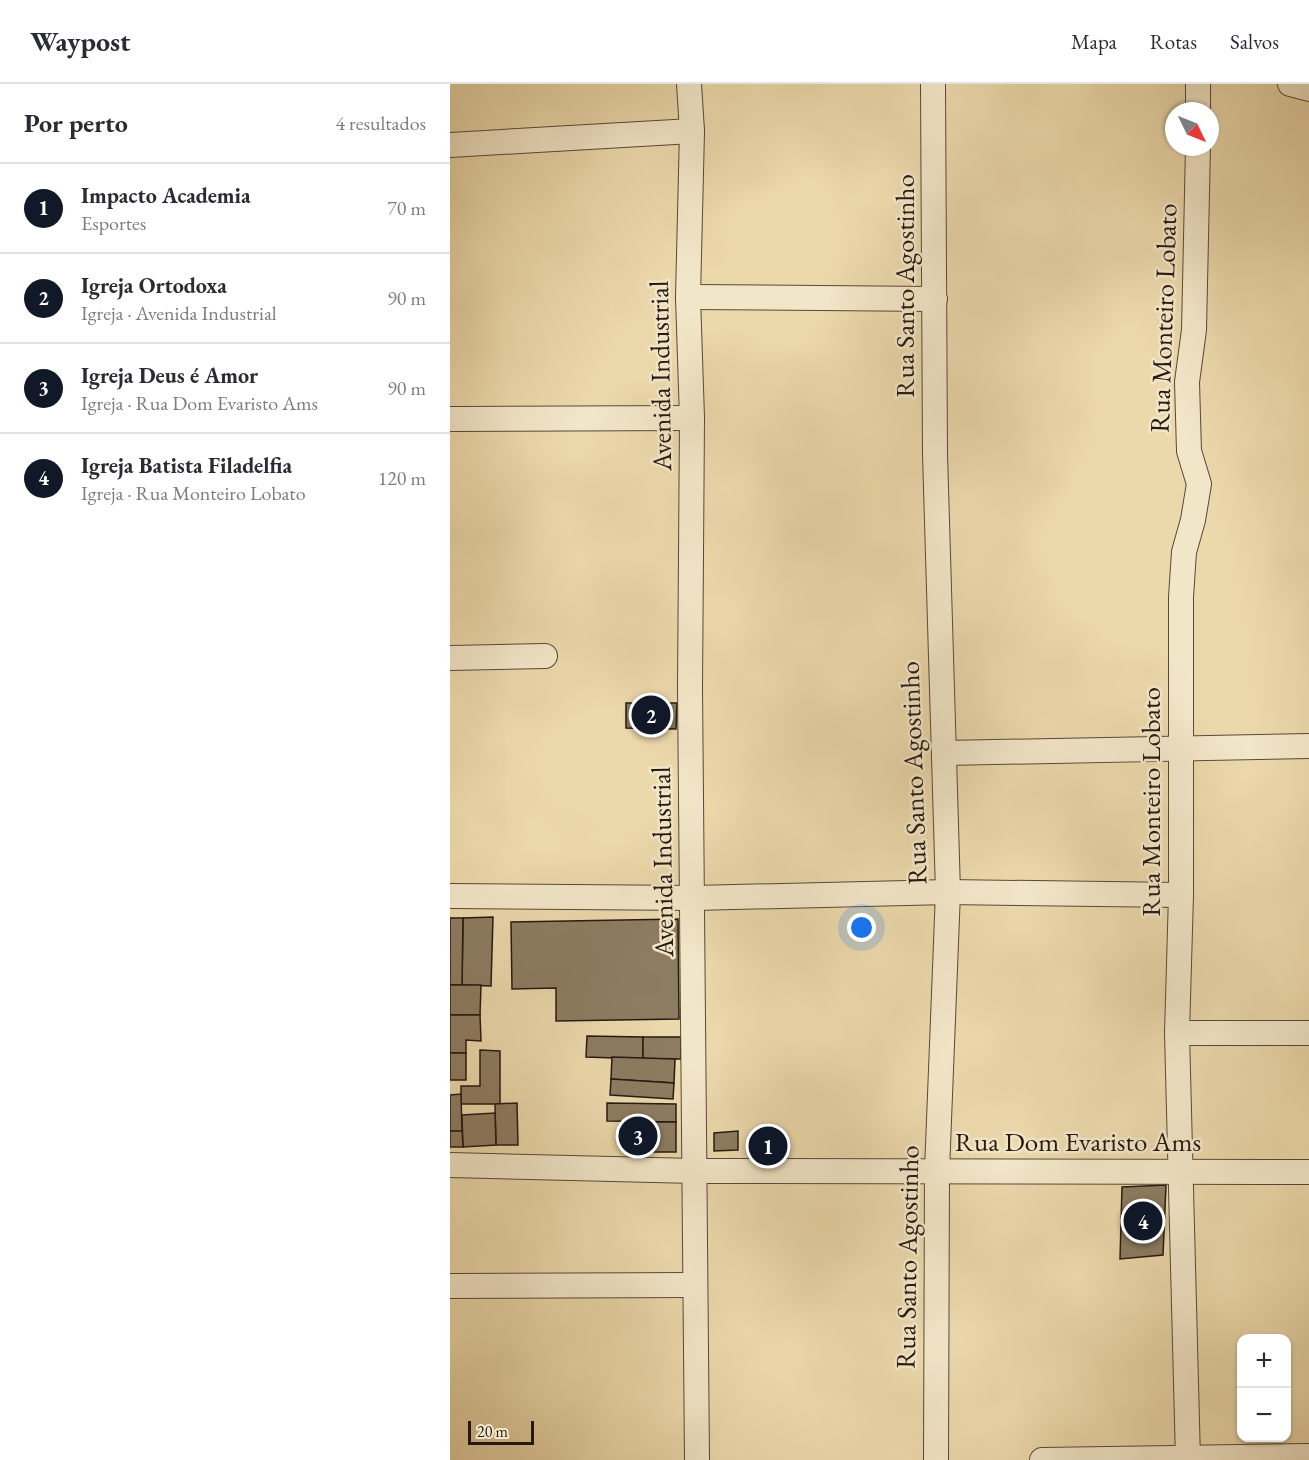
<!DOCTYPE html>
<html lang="pt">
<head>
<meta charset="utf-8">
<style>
  body { margin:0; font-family:"EB Garamond",serif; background:#f7f7f7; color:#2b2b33 }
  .controls { position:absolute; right:18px; bottom:18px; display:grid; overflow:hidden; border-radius:12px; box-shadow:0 2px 4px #0004 }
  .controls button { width:54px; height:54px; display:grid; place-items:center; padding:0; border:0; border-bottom:2px solid #e1e1e2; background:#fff; color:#2b2b33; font:30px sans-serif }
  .compass { position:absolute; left:715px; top:18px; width:54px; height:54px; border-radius:50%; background:#fff; box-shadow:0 2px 4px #0004; rotate:133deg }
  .scale { position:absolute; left:18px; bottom:15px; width:66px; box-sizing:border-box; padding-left:6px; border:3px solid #271911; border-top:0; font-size:16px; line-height:21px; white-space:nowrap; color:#271911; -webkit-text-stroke:4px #f2e6c8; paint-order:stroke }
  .you { position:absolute; left:412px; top:844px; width:21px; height:21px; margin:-15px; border:4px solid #fff; border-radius:50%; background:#1a73e8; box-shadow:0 0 0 9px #1a73e833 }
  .badge { display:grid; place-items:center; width:39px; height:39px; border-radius:50%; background:#111827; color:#fff; font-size:20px; font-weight:700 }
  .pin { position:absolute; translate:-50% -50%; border:3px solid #fff; box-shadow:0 2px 6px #0006 }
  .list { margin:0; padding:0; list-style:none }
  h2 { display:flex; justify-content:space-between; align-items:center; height:78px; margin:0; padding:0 24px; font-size:26px }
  h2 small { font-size:20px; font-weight:400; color:#7c7c81 }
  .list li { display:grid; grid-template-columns:39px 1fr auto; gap:18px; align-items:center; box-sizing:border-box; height:90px; padding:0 24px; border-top:2px solid #e1e1e2 }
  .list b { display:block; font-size:22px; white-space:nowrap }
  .list p { margin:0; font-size:20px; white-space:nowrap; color:#7c7c81 }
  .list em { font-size:20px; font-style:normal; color:#7c7c81 }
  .map { position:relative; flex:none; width:859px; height:1376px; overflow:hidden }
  header { display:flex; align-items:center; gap:36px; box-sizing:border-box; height:84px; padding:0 30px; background:#fff; border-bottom:2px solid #e1e1e2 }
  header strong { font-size:28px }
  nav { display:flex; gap:33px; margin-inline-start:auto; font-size:21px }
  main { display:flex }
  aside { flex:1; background:#fff }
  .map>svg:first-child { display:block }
  .building { fill:#8d7c61; stroke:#271911; stroke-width:1.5 }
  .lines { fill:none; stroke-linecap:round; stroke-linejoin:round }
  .minor-casing { stroke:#584938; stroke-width:26 }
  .minor { stroke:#f2e6c8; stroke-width:24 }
  .labels { text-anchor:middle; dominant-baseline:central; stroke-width:5; stroke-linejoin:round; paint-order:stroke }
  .street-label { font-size:27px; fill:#271911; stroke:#f2e6c8 }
</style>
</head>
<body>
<header>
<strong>Waypost</strong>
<nav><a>Mapa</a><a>Rotas</a><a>Salvos</a></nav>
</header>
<main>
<aside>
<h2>Por perto<small>4 resultados</small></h2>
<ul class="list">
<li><span class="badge">1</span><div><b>Impacto Academia</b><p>Esportes</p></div><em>70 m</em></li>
<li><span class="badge">2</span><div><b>Igreja Ortodoxa</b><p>Igreja · Avenida Industrial</p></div><em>90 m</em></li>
<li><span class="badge">3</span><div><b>Igreja Deus é Amor</b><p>Igreja · Rua Dom Evaristo Ams</p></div><em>90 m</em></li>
<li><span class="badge">4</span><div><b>Igreja Batista Filadelfia</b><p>Igreja · Rua Monteiro Lobato</p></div><em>120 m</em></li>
</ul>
</aside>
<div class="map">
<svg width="859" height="1376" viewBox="0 0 859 1376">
  <rect width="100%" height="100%" fill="#ebd8ab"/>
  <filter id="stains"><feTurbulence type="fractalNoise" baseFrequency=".00333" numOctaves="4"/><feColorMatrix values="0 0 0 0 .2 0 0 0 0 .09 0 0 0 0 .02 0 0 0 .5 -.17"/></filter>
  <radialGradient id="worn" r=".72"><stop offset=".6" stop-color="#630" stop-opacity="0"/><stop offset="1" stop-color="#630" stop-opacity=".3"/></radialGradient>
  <!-- building -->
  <g class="building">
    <path d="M 176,619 L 227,619 L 226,645 L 176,644 Z"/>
    <path d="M 43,833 L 41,902 L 12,901 L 13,834 Z"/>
    <path d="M 0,834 L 13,834 L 12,901 L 0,901 Z"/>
    <path d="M 228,835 L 229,935 L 106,937 L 106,904 L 62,905 L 61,838 Z"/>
    <path d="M 0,901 L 31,901 L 30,931 L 0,931 Z"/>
    <path d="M 0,931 L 30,931 L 31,957 L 16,956 L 16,969 L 0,969 Z"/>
    <path d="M 137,952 L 193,953 L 193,975 L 136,973 Z"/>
    <rect x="193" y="953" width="38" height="22"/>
    <path d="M 30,966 L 50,967 L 50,1020 L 11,1020 L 11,1002 L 30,1002 Z"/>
    <rect x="0" y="969" width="16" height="27"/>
    <path d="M 162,973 L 225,975 L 224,999 L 161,995 Z"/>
    <path d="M 161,995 L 224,999 L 223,1015 L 160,1011 Z"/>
    <path d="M 11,1010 L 12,1047 L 0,1047 L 0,1011 Z"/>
    <path d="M 67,1019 L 68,1061 L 46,1061 L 45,1020 Z"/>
    <path d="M 157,1019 L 226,1020 L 226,1038 L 157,1037 Z"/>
    <path d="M 45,1029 L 46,1061 L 13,1063 L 12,1031 Z"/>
    <path d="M 175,1037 L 201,1038 L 200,1068 L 175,1067 Z"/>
    <path d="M 201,1038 L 226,1038 L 226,1068 L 200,1068 Z"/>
    <path d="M 0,1047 L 12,1047 L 13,1063 L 0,1063 Z"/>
    <path d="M 288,1047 L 288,1066 L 264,1067 L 264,1049 Z"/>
    <path d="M 716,1101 L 713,1171 L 670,1175 L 672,1103 Z"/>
  </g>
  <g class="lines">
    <!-- minor casing -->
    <g class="minor-casing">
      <g id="minor">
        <path d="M 239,0 L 242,47 L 238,213 L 242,334 L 240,604 L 247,1376"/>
        <path d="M 483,0 L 485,370 L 498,808 L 487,1087 L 486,1376"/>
        <path d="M 748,0 L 748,27"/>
        <path d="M 840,0 L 859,5"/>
        <path d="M 0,61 L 242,47"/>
        <path d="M 238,213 L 485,215"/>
        <path d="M 0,335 L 242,334"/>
        <path d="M 0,574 L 95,572"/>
        <path d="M 495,669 L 859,662"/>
        <path d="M 0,812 L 244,814 L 498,808 L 731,811"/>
        <path d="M 727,949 L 859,949"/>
        <path d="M 0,1081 L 245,1087 L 859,1088"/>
        <path d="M 0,1202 L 244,1201"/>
        <path d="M 592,1376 L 859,1372"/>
        <path d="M 738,1376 L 727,949 L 731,811 L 731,513 L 734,468 L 743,436 L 749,400 L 739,367 L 737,298 L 744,246 L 748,63"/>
      </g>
    </g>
    <!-- minor -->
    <use href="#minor" class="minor"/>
  </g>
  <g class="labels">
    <!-- street labels -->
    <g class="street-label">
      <text transform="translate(454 202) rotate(-90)">Rua Santo Agostinho</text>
      <text transform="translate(713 234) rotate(-88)">Rua Monteiro Lobato</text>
      <text transform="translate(210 292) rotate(-91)">Avenida Industrial</text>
      <text transform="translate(463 689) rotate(-92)">Rua Santo Agostinho</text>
      <text transform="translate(700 718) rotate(-90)">Rua Monteiro Lobato</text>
      <text transform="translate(212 778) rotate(-91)">Avenida Industrial</text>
      <text x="628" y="1057">Rua Dom Evaristo Ams</text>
      <text transform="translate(457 1173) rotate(-89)">Rua Santo Agostinho</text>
    </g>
  </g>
  <rect width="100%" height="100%" filter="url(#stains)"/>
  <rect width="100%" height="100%" fill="url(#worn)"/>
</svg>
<div class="controls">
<button>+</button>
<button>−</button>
</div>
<svg class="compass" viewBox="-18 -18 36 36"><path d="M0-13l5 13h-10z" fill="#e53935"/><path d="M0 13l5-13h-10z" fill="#7c7c81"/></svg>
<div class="scale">20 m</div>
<div class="you"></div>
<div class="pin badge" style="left:318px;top:1062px">1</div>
<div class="pin badge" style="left:201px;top:631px">2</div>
<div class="pin badge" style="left:188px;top:1052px">3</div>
<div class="pin badge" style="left:693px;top:1137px">4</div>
</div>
</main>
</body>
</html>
